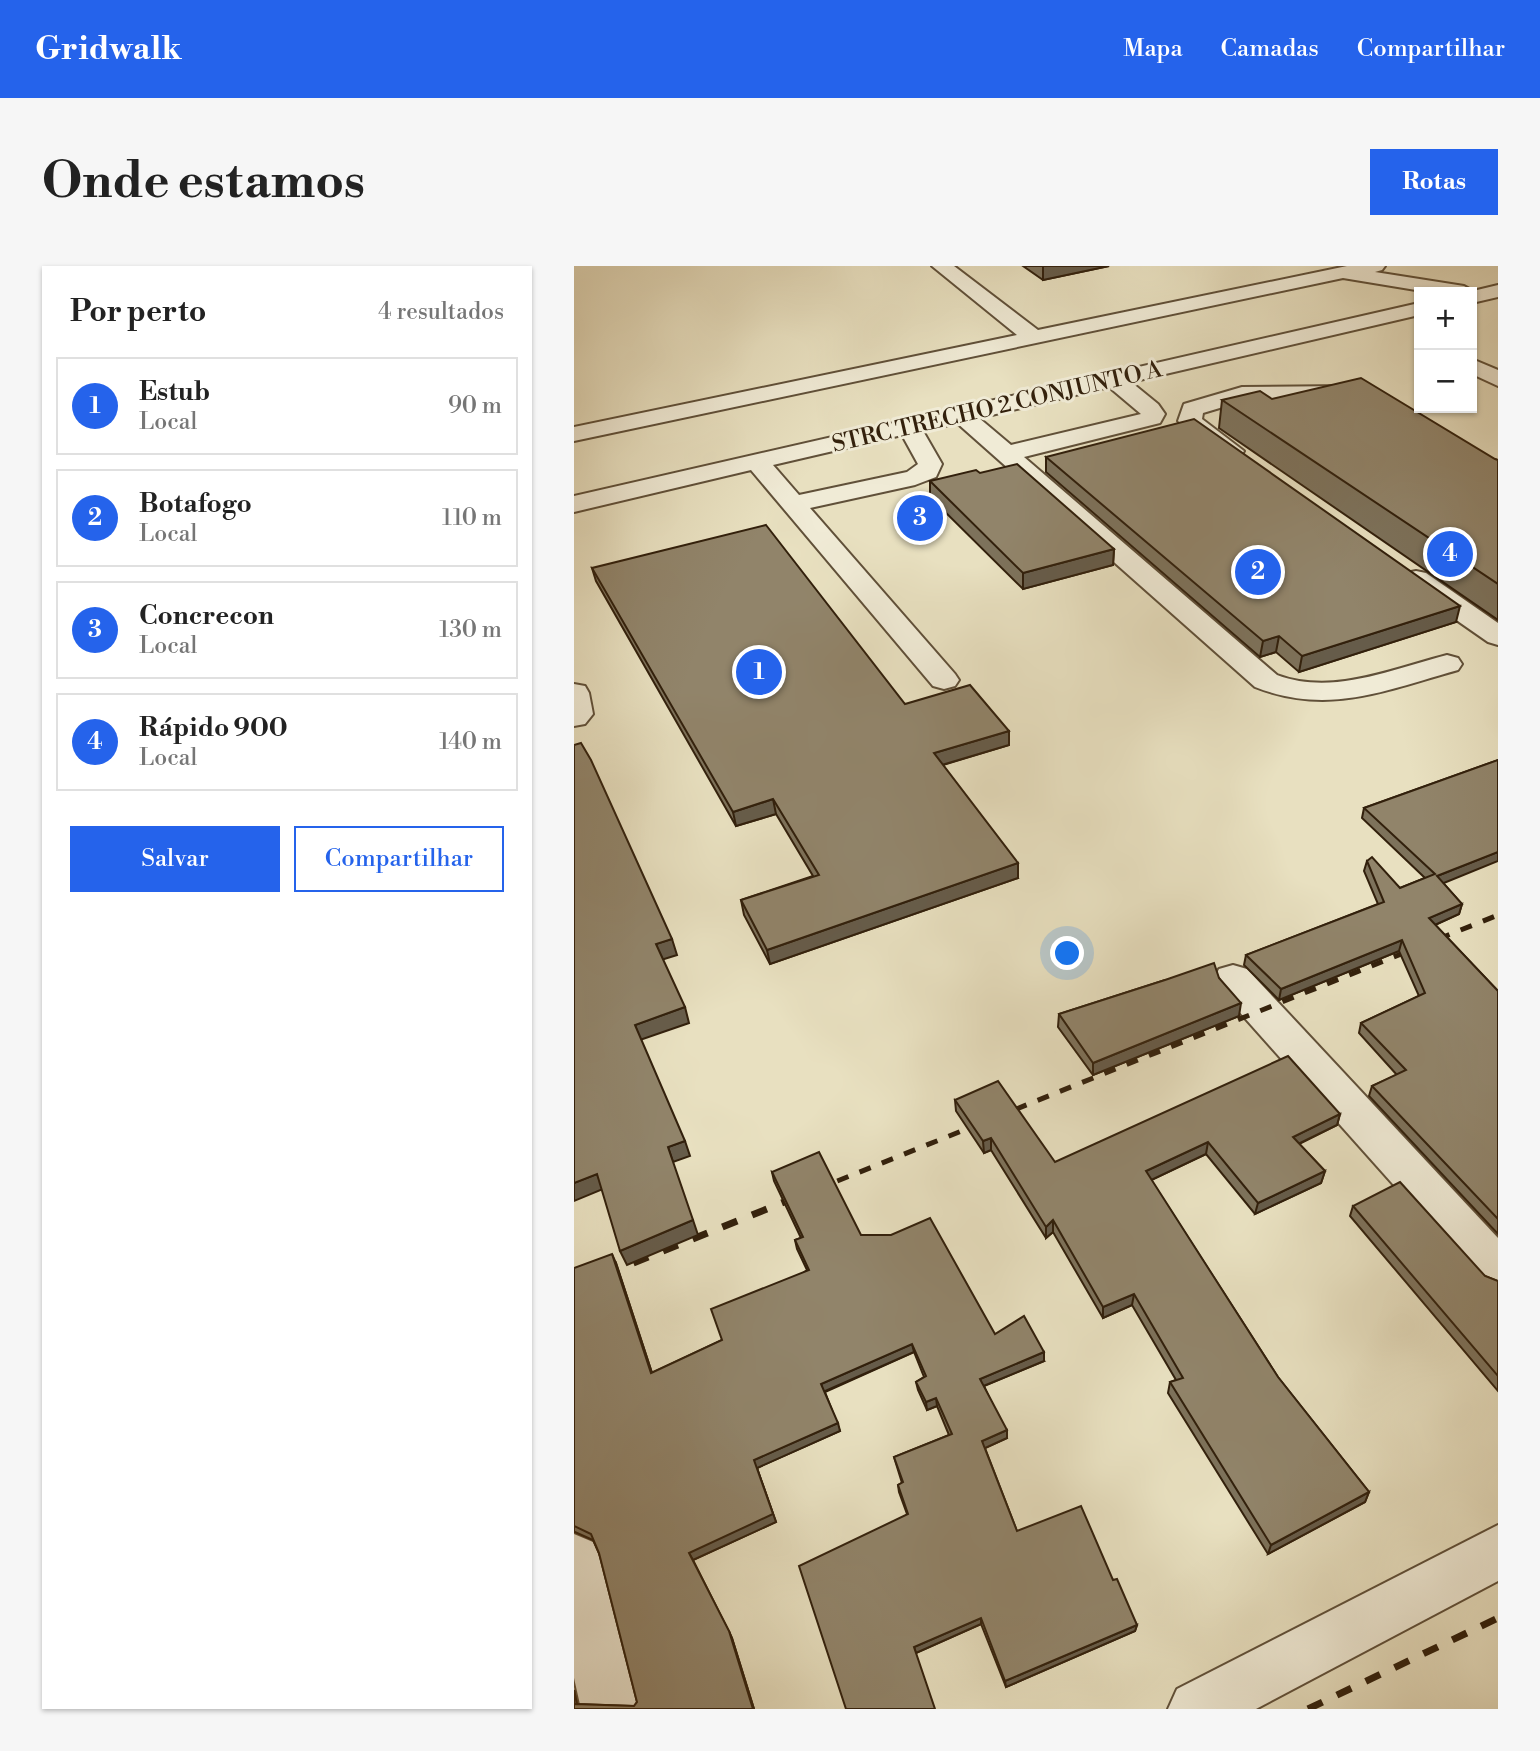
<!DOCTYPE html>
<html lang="pt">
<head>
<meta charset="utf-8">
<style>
  body { margin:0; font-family:"Libre Bodoni",serif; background:#f6f6f6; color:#222 }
  .controls { position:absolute; right:21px; top:21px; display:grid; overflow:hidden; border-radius:0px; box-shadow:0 2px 5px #0004 }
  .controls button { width:63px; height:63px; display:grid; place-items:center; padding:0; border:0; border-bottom:2px solid #e0e0e0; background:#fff; color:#222; font:35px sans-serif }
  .you { position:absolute; left:494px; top:688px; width:24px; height:24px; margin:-18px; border:5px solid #fff; border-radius:50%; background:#1a73e8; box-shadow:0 0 0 10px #1a73e833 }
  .badge { display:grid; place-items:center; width:46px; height:46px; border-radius:50%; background:#2563eb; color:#fff; font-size:23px; font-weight:700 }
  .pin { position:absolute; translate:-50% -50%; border:4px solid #fff; box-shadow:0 2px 7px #0006 }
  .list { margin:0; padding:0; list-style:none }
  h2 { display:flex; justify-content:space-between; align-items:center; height:91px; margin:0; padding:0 28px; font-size:30px }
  h2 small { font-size:23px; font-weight:400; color:#767676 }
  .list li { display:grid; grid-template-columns:46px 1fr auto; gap:21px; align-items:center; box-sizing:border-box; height:98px; margin:0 14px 14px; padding:0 14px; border:2px solid #e0e0e0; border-radius:0px }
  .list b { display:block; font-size:26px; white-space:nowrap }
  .list p { margin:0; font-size:23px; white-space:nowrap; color:#767676 }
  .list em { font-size:23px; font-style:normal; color:#767676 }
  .actions { display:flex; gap:14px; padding:21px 28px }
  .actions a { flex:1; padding:16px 0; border:2px solid #2563eb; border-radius:0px; text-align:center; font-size:24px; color:#2563eb }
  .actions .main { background:#2563eb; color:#fff }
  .map { position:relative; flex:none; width:924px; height:1443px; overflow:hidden; border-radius:0px }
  header { display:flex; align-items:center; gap:42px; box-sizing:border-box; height:98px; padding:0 35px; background:#2563eb; color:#fff }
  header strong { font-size:33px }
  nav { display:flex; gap:38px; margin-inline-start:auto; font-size:24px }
  .intro { display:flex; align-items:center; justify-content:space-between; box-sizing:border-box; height:168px; padding:0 42px }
  h1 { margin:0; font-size:49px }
  .button { padding:18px 32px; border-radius:0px; background:#2563eb; color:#fff; font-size:24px; font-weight:700 }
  main { display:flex; gap:42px; padding:0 42px }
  aside { flex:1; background:#fff; border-radius:0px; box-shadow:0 2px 5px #0004 }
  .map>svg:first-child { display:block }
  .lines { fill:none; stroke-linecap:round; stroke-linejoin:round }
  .minor-casing { stroke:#605039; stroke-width:4 }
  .minor { fill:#f0ebd6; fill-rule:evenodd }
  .rail-far1 { stroke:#32200c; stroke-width:5; stroke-dasharray:12 12; stroke-linecap:butt }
  .rail { stroke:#32200c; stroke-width:7; stroke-dasharray:16 16; stroke-linecap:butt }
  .wall { fill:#7d725b; stroke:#32200c; stroke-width:2 }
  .shaded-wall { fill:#665c4a; stroke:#32200c; stroke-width:2 }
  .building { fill:#91846a; stroke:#32200c; stroke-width:2 }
  .labels { text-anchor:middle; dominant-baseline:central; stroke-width:6; stroke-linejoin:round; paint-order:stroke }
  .far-street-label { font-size:23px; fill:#32200c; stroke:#f0ebd6 }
</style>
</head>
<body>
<header>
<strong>Gridwalk</strong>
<nav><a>Mapa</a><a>Camadas</a><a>Compartilhar</a></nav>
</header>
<div class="intro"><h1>Onde estamos</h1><a class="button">Rotas</a></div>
<main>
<aside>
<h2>Por perto<small>4 resultados</small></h2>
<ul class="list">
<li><span class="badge">1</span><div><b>Estub</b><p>Local</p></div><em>90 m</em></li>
<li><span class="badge">2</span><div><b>Botafogo</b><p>Local</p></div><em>110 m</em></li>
<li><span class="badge">3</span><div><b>Concrecon</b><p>Local</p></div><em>130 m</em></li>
<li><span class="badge">4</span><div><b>Rápido 900</b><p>Local</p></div><em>140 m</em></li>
</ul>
<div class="actions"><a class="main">Salvar</a><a>Compartilhar</a></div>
</aside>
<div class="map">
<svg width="924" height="1443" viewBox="0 0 924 1443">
  <rect width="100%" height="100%" fill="#e8e0c0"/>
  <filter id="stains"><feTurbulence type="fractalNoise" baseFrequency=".00286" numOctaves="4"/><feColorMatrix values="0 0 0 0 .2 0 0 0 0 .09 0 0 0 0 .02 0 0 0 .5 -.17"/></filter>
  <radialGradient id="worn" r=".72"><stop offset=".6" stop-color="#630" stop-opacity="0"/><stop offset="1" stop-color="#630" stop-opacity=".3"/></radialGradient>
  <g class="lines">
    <!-- minor casing -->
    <g class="minor-casing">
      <g id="minor">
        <path d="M 358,0 L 380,0 L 464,64 L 773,0 L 811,0 L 808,4 L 801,6 L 890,20 L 899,25 L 924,19 L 924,31 L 898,37 L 898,26 L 854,26 L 769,12 L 0,175 L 0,161 L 443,69 Z"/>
        <path d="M 845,37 L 845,49 L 557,116 L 584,138 L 591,148 L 586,157 L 450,191 L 703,409 C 759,430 818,403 873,389 L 884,392 L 888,398 L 884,404 C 812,424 755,450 681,421 L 383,157 L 349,165 L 368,198 L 362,211 L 341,219 L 236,242 L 381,408 L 385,414 L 381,420 L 370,423 L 359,420 L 177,204 L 0,246 L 0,230 ZM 535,121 L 567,148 L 437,179 L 405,152 ZM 328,169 L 344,198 L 333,206 L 225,229 L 199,199 Z"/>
        <path d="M 898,93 L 924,104 L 924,120 L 898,108 Z"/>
        <path d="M 775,120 L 783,122 L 786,127 L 783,132 L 669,135 L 629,147 L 628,153 L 670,185 L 667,190 L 658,192 L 649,190 L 604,155 L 610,138 L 668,121 Z"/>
        <path d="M 842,305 L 852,307 L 924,357 L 924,379 L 914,376 L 832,319 L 828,313 L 832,307 Z"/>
        <path d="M 0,418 L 11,420 L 15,427 L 19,448 L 11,458 L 0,460 Z"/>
        <path d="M 659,699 L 673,703 L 924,972 L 924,1024 L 908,1018 L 645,723 L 640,713 L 645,703 Z"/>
        <path d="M 924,1259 L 924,1315 L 682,1443 L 594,1443 L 603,1423 Z"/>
        <path d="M 0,1268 L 19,1276 L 27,1295 L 65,1443 L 7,1443 L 0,1412 Z"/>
      </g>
    </g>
    <!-- minor -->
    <use href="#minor" class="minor"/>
    <!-- rail-far1 -->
    <path class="rail-far1" d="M 241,924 L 924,649"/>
    <!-- rail -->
    <g class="rail">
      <path d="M 0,1021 L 245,922"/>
      <path d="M 734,1443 L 924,1352"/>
    </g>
  </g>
  <!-- wall -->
  <g class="wall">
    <path d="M 449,0 L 535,0 L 469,14 Z"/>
    <path d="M 698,133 L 924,194 L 924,354 L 645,162 L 648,134 Z"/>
    <path d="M 472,191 L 882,356 L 725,406 L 702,386 L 686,391 L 472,206 Z"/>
    <path d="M 406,207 L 540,283 L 539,299 L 449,323 L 356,231 L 356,215 Z"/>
    <path d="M 18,302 L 331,438 L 435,465 L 435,479 L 369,499 L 444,612 L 196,698 L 170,649 L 167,634 L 239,610 L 202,548 L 162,560 L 22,315 Z"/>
    <path d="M 924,494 L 869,617 L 888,638 L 885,648 L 861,659 L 924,725 L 924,968 L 795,830 L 798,820 L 823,809 L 785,767 L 787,757 L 845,730 L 825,685 L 705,734 L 670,699 L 672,689 L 804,638 L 790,605 L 793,595 L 826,622 L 851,612 L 788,552 L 790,542 Z"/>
    <path d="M 645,712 L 665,750 L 519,809 L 484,761 L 485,748 L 591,714 Z"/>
    <path d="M 381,834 L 481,896 L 766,848 L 763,859 L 725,878 L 751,905 L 747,917 L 681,948 L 632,888 L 577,914 L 704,1111 L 795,1226 L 791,1236 L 694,1288 L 594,1127 L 596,1116 L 602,1114 L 558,1039 L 529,1052 L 479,966 L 472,972 L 417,884 L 410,887 L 382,845 Z"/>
    <path d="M 198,906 L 287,969 L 421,1068 L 470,1095 L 410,1120 L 433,1172 L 411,1182 L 443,1265 L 539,1314 L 563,1359 L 561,1365 L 432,1421 L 407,1358 L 342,1387 L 272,1443 L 333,1248 L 325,1226 L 324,1219 L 328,1217 L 320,1191 L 375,1169 L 363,1140 L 353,1144 L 344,1124 L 342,1116 L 350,1111 L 340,1086 L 251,1126 L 266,1165 L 183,1202 L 202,1256 L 119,1294 L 158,1372 L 180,1443 L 0,1443 L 0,1424 L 3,1438 L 60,1440 L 63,1436 L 25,1287 L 19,1274 L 1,1266 L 0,1266 L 0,1046 L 42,997 L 78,1107 L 148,1074 L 233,1004 L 223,983 L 221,974 L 227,972 L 200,915 Z"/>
    <path d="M 779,940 L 911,1010 L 924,1015 L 924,1125 L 776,950 Z"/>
  </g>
  <!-- shaded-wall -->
  <g class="shaded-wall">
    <path d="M 469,0 L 535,0 L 469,14 Z"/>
    <path d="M 540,283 L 539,299 L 449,323 L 449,307 Z"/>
    <path d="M 886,340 L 882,356 L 725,406 L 728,390 Z"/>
    <path d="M 705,370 L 702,386 L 686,391 L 689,375 Z"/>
    <path d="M 435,465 L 435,479 L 361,501 L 360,487 Z"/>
    <path d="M 199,533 L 202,548 L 162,560 L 159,546 Z"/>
    <path d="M 924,586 L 924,595 L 860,621 L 863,610 Z"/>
    <path d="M 444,597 L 444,612 L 196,698 L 193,684 Z"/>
    <path d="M 888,638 L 885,648 L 852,663 L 855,652 Z"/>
    <path d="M 98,673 L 103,689 L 87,694 L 82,678 Z"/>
    <path d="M 828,674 L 825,685 L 705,734 L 707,723 Z"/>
    <path d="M 667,737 L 665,750 L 519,809 L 519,797 Z"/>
    <path d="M 111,741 L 115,757 L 66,774 L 61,759 Z"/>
    <path d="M 766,848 L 763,859 L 716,882 L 719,871 Z"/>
    <path d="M 417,872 L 417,884 L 410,887 L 409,875 Z"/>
    <path d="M 111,875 L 116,890 L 99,896 L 94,881 Z"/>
    <path d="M 634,876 L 632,888 L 571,917 L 572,905 Z"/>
    <path d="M 751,905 L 747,917 L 681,948 L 684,937 Z"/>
    <path d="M 23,908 L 29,923 L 0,935 L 0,917 Z"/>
    <path d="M 119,954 L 124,969 L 53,999 L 46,985 Z"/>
    <path d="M 479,954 L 479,966 L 472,972 L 472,961 Z"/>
    <path d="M 38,988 L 42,997 L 81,1116 L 77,1107 Z"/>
    <path d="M 560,1028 L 558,1039 L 529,1052 L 529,1041 Z"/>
    <path d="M 338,1078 L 340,1086 L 249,1126 L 247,1118 Z"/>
    <path d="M 470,1086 L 470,1095 L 407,1121 L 406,1113 Z"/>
    <path d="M 362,1132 L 363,1140 L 353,1144 L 352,1136 Z"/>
    <path d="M 264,1157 L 266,1165 L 183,1202 L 202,1256 L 119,1294 L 115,1287 L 180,1194 Z"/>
    <path d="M 433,1164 L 433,1172 L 409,1183 L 408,1175 Z"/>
    <path d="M 795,1226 L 791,1236 L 694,1288 L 697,1279 Z"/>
    <path d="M 407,1352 L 407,1358 L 342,1387 L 340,1381 Z"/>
    <path d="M 563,1359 L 561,1365 L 432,1421 L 431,1415 Z"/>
    <path d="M 155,1365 L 158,1372 L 180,1443 L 179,1443 Z"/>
    <path d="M 0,1424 L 4,1443 L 0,1438 Z"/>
  </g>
  <!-- building -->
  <g class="building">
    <path d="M 787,112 L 921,193 L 924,194 L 924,318 L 648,134 L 686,125 L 698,133 Z"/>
    <path d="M 620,153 L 886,340 L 728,390 L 705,370 L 689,375 L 472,191 Z"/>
    <path d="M 443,198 L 540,283 L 449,307 L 356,215 L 402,204 L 406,207 Z"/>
    <path d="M 192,259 L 331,438 L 396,419 L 435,465 L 360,487 L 444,597 L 193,684 L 167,634 L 245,609 L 199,533 L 159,546 L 18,302 Z"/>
    <path d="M 7,477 L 17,494 L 98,673 L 82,678 L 111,741 L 61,759 L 111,875 L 94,881 L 119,954 L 46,985 L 23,908 L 0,917 L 0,479 Z"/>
    <path d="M 924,494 L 924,586 L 863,610 L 888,638 L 855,652 L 924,725 L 924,953 L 798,820 L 832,804 L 787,757 L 851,727 L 828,674 L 707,723 L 672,689 L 810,636 L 793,595 L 798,591 L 826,622 L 861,608 L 790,542 Z"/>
    <path d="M 640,697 L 645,712 L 667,737 L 519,797 L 485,748 L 591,714 Z"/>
    <path d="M 714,790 L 766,848 L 719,871 L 751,905 L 684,937 L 634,876 L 572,905 L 704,1111 L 795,1226 L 697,1279 L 596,1116 L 609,1112 L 560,1028 L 529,1041 L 479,954 L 472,961 L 417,872 L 409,875 L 381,834 L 424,815 L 481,896 Z"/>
    <path d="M 245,886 L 287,969 L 317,969 L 356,952 L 421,1068 L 450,1050 L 470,1086 L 406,1113 L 433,1164 L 408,1175 L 443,1265 L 507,1240 L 539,1314 L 543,1313 L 563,1359 L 431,1415 L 407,1352 L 340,1381 L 361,1443 L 272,1443 L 225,1300 L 334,1248 L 324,1219 L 329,1216 L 320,1191 L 378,1168 L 362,1132 L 352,1136 L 342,1116 L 352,1110 L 338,1078 L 247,1118 L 264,1157 L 180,1194 L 199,1248 L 115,1287 L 155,1365 L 179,1443 L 0,1443 L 0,1438 L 60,1440 L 63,1436 L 25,1287 L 17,1268 L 0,1260 L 0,1002 L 38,988 L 77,1107 L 148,1074 L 137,1043 L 235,1004 L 221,974 L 229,971 L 198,906 Z"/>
    <path d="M 826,916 L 911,1010 L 924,1015 L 924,1110 L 779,940 Z"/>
  </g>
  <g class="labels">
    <!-- far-street labels -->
    <g class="far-street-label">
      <text transform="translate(423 141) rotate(-13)">STRC TRECHO 2 CONJUNTO A</text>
    </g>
  </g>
  <rect width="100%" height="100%" filter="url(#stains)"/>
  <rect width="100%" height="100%" fill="url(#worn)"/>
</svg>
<div class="controls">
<button>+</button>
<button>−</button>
</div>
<div class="you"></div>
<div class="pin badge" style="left:185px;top:406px">1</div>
<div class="pin badge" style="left:684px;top:306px">2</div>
<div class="pin badge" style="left:346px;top:252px">3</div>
<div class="pin badge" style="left:876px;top:288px">4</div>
</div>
</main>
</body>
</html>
